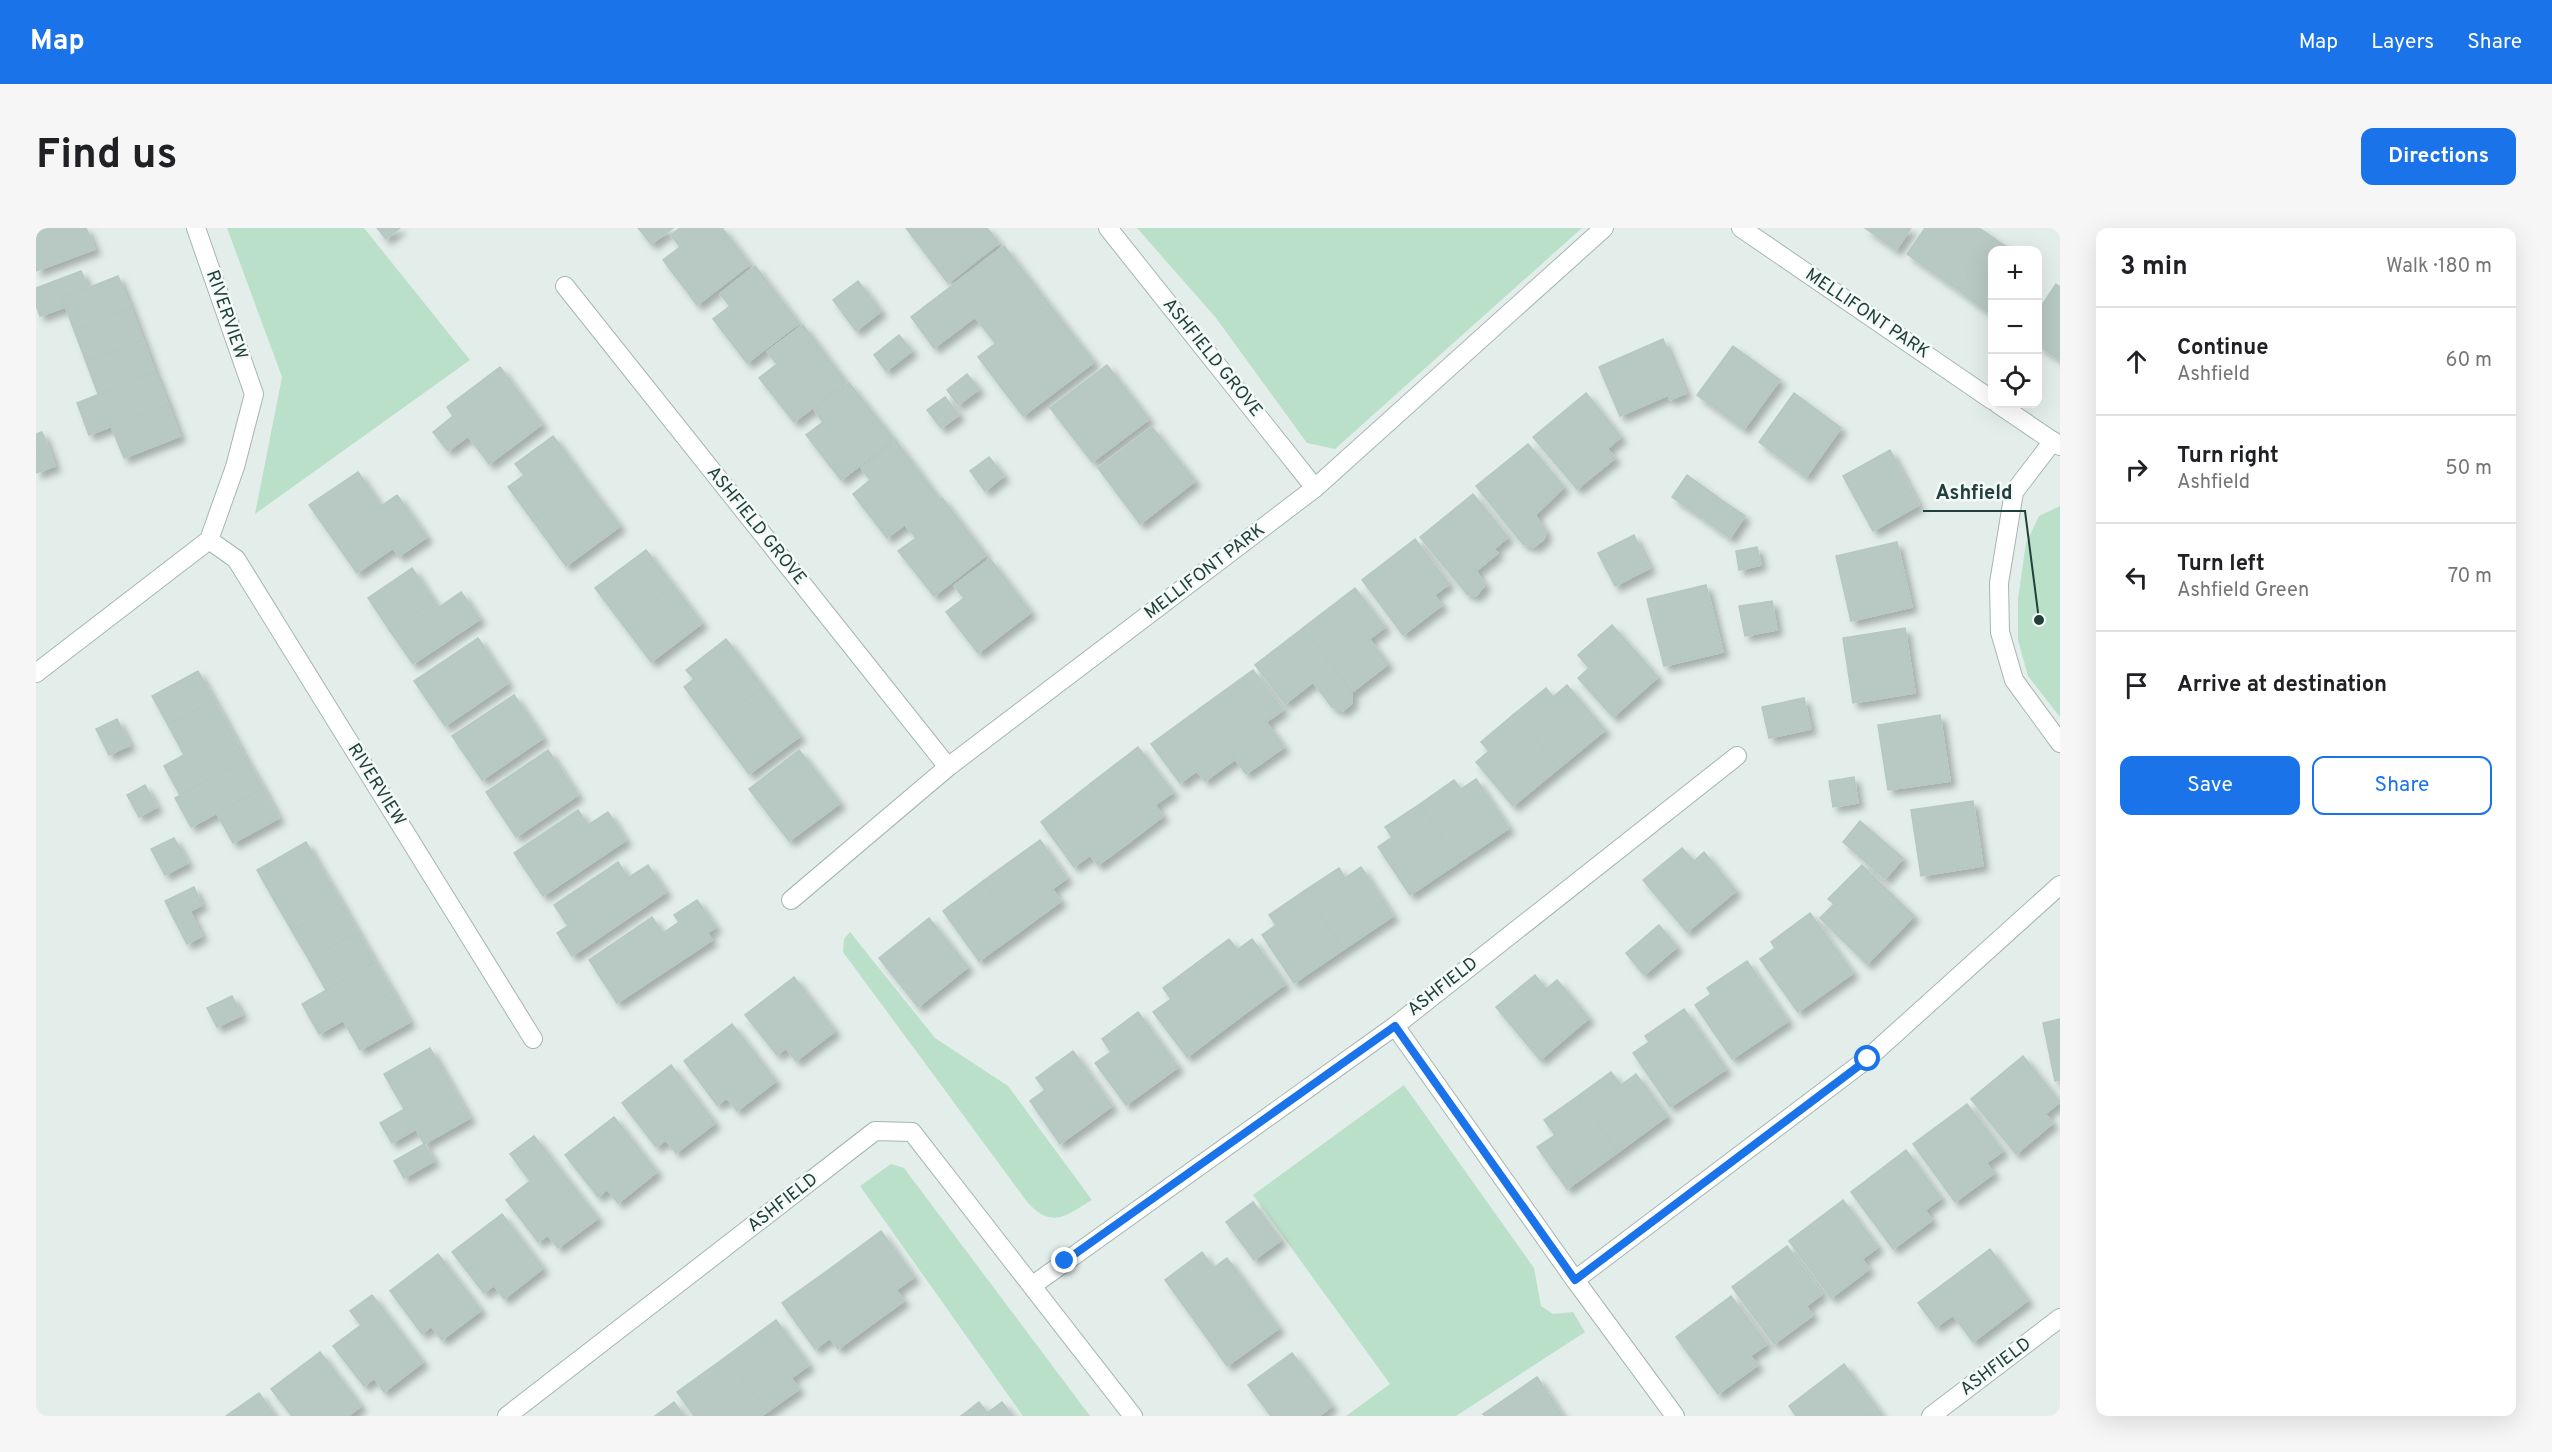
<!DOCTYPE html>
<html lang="en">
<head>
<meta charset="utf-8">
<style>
  body { margin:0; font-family:Overpass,sans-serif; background:#f6f6f6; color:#202124 }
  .controls { position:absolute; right:18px; top:18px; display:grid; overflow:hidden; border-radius:12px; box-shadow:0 6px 24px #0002 }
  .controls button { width:54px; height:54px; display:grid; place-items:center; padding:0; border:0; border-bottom:2px solid #e0e0e0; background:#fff; color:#202124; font:30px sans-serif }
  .stop { position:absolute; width:18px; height:18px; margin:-14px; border:4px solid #1a73e8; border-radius:50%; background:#fff }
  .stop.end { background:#1a73e8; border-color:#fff; box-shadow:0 2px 6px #0008 }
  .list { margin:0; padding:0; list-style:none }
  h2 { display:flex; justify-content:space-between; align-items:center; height:78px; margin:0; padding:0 24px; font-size:26px }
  h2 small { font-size:20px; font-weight:400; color:#757577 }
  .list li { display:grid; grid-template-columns:39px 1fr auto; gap:18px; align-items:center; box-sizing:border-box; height:108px; padding:0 24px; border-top:2px solid #e0e0e0 }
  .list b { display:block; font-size:22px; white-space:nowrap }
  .list p { margin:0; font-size:20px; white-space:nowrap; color:#757577 }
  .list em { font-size:20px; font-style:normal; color:#757577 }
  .actions { display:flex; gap:12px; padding:18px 24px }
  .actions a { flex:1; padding:14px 0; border:2px solid #1a73e8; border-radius:12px; text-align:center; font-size:21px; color:#1a73e8 }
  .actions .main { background:#1a73e8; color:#fff }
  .icon { flex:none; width:33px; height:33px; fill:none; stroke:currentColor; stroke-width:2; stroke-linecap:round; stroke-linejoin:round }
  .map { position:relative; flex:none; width:2024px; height:1188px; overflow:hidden; border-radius:12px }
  header { display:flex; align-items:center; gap:36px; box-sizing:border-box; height:84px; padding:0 30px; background:#1a73e8; color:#fff }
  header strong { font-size:28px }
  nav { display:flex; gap:33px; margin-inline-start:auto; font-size:21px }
  .intro { display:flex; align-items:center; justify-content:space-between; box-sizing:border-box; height:144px; padding:0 36px }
  h1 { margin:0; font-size:42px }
  .button { padding:15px 27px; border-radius:12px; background:#1a73e8; color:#fff; font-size:21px; font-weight:700 }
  main { display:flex; gap:36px; padding:0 36px }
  aside { flex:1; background:#fff; border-radius:12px; box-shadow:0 6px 24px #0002 }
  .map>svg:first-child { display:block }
  .green { fill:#bbe0c9 }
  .building { fill:#b8c9c3; stroke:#b5c8c2; stroke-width:1.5; filter:url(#shadow) }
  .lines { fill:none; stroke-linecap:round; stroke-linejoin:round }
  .street-casing { stroke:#a5b6b2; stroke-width:20 }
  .street { stroke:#fff; stroke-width:18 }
  .route { stroke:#1a73e8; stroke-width:8 }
  .labels { text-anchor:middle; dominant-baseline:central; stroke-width:5; stroke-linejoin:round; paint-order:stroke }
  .street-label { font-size:18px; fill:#21403b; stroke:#f4faf7 }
  .leader { fill:none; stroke:#21403b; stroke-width:2 }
  .callout-dot { fill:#21403b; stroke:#f4faf7; stroke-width:2 }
  .callout-label { font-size:20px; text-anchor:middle; font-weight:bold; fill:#21403b; stroke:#f4faf7; stroke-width:5; stroke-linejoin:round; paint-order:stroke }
</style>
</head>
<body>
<header>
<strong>Map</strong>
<nav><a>Map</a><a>Layers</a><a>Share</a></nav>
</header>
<div class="intro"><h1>Find us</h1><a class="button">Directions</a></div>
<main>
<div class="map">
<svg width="2024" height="1188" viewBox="0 0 2024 1188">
  <defs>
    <filter id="shadow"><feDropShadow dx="5.5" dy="5.5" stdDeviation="3" flood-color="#0004"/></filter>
  </defs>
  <rect width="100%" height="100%" fill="#e3eeea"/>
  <!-- green -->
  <g class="green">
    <path d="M 191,0 L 328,0 L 434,132 L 219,286 L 246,149 Z"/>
    <path d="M 1101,0 L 1546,0 L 1299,221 L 1271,215 L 1180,90 Z"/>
    <path d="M 2024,278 L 2024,489 L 1992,448 L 1982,412 L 1982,371 L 1990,315 L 2003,288 Z"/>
    <path d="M 814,704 L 899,810 L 972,858 L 1056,972 C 1029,988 1017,1001 992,975 L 807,724 L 808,711 Z"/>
    <path d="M 1368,857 L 1498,1040 L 1505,1078 L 1517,1086 L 1537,1084 L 1549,1104 L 1420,1188 L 1310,1188 L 1354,1156 L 1217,967 Z"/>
    <path d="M 855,936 L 868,940 L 1054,1188 L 987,1188 L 824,958 Z"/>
  </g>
  <!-- building -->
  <g class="building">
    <path d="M 0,0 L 50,0 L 59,21 L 0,43 Z"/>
    <path d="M 341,0 L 364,0 L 350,11 Z"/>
    <path d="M 602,0 L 637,0 L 615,16 Z"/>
    <path d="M 644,0 L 686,0 L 714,36 L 661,77 L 627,32 L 644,19 L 635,7 Z"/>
    <path d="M 870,0 L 951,0 L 963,15 L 912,55 Z"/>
    <path d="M 1829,0 L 1875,0 L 1860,22 Z"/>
    <path d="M 1889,0 L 1943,0 L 1959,11 L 1922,62 L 1871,26 Z"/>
    <path d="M 1959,11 L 1975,22 L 1956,22 L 1956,87 L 1922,62 Z"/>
    <path d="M 968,18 L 1012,75 L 960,116 L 939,89 L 898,120 L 875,89 Z"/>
    <path d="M 719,38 L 763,95 L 711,135 L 677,91 L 694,78 L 684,66 Z"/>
    <path d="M 45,43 L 52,59 L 26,70 L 29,79 L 4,88 L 0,77 L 0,60 Z"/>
    <path d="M 82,48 L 95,80 L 38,102 L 26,70 Z"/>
    <path d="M 822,53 L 845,83 L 820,103 L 797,72 Z"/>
    <path d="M 2020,56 L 2024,59 L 2024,132 L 2002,117 L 2002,83 Z"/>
    <path d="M 1012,75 L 1058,134 L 987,188 L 942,129 Z"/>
    <path d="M 95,80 L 107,112 L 50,134 L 38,102 Z"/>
    <path d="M 767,97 L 810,154 L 758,194 L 723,150 L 741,136 L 731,124 Z"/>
    <path d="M 863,107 L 876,123 L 850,143 L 838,127 Z"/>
    <path d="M 1627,111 L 1650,165 L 1634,172 L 1632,167 L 1584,188 L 1563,139 Z"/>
    <path d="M 107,112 L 119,144 L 62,166 L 50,134 Z"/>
    <path d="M 1697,118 L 1744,152 L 1708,201 L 1661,167 Z"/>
    <path d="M 1071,137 L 1113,191 L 1056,234 L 1014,180 Z"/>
    <path d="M 464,139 L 506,196 L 453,236 L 432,208 L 412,223 L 397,204 L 417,188 L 411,179 Z"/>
    <path d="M 119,144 L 132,176 L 53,207 L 41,175 Z"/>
    <path d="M 931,146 L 943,161 L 922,177 L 911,162 Z"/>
    <path d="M 813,155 L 858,211 L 805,252 L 770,207 L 787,194 L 778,182 Z"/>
    <path d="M 1550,165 L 1585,209 L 1571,221 L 1579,230 L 1541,261 L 1497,209 Z"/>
    <path d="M 1758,165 L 1805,200 L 1770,249 L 1723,214 Z"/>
    <path d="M 909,169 L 923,187 L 905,200 L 891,182 Z"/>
    <path d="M 132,176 L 144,208 L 88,230 L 75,198 Z"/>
    <path d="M 1116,199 L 1159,253 L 1104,296 L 1062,240 Z"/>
    <path d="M 6,204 L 13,221 L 0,226 L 0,206 Z"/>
    <path d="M 517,208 L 550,253 L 497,293 L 472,259 L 488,247 L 479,236 Z"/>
    <path d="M 860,213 L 903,270 L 851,310 L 817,266 L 834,252 L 825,240 Z"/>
    <path d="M 1492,216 L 1528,259 L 1499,287 L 1510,304 L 1508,311 L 1498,319 L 1487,316 L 1440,258 Z"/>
    <path d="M 13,221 L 19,238 L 0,245 L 0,226 Z"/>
    <path d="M 1854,222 L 1883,277 L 1837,303 L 1807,248 Z"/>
    <path d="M 953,229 L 968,248 L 949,263 L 934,243 Z"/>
    <path d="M 322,244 L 345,278 L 297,311 L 273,277 Z"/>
    <path d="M 1651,247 L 1680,268 L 1665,289 L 1636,269 Z"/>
    <path d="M 550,253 L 584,298 L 530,338 L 497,293 Z"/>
    <path d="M 1437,266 L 1472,309 L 1458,321 L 1462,325 L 1440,343 L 1449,357 L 1440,368 L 1431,366 L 1384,309 Z"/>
    <path d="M 361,267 L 391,309 L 363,328 L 357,320 L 321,345 L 297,311 Z"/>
    <path d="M 1680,268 L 1709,288 L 1694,310 L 1665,289 Z"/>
    <path d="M 906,270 L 950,327 L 898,368 L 862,323 L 880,310 L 870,298 Z"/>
    <path d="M 1598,307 L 1614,340 L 1579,358 L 1562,325 Z"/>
    <path d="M 1379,311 L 1413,356 L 1398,367 L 1406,377 L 1367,407 L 1326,352 Z"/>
    <path d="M 1861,314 L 1876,379 L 1815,393 L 1800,328 Z"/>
    <path d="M 1721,319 L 1725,337 L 1703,342 L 1700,323 Z"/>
    <path d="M 610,322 L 638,358 L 587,397 L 559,360 Z"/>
    <path d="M 954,331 L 995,384 L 942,425 L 910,384 L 928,370 L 918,358 Z"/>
    <path d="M 376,340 L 398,373 L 354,403 L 332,370 Z"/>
    <path d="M 1670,357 L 1687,424 L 1628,438 L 1611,371 Z"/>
    <path d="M 638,358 L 666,395 L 615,434 L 587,397 Z"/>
    <path d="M 1319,360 L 1349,399 L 1333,411 L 1352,436 L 1316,464 L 1267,400 Z"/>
    <path d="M 425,364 L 444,391 L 377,436 L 354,403 L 398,373 L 403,379 Z"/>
    <path d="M 1736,373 L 1741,402 L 1709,408 L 1703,378 Z"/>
    <path d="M 1576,397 L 1622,449 L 1577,489 L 1542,450 L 1553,440 L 1542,427 Z"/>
    <path d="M 1267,400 L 1316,464 L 1316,475 L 1307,483 L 1296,479 L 1277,454 L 1249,476 L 1219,437 Z"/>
    <path d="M 1869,400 L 1879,465 L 1817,475 L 1807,410 Z"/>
    <path d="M 442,410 L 472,455 L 409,498 L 378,453 Z"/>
    <path d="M 690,411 L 727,459 L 677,498 L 648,459 L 658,451 L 650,442 Z"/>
    <path d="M 1217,442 L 1247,482 L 1230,494 L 1248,519 L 1210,546 L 1163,481 Z"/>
    <path d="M 162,443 L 178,472 L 132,497 L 116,468 Z"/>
    <path d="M 1531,457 L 1569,502 L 1523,540 L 1478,486 L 1510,460 L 1517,469 Z"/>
    <path d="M 727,459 L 764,508 L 713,546 L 677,498 Z"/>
    <path d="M 478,467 L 507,510 L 446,552 L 416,508 Z"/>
    <path d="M 1768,470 L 1775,501 L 1733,510 L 1726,479 Z"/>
    <path d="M 178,472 L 194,501 L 148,527 L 132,497 Z"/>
    <path d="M 1163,481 L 1199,531 L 1169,553 L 1161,543 L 1144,555 L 1115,516 Z"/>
    <path d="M 1478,486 L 1523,540 L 1477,578 L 1440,534 L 1453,523 L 1445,514 Z"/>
    <path d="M 1904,487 L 1914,553 L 1852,562 L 1842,497 Z"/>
    <path d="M 81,491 L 94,517 L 73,527 L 60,501 Z"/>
    <path d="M 194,501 L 210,531 L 144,567 L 128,538 Z"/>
    <path d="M 1102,519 L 1137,564 L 1119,577 L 1127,588 L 1096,612 L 1054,556 Z"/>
    <path d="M 512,522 L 542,567 L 480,609 L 450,564 Z"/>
    <path d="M 763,522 L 804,575 L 753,613 L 713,561 Z"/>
    <path d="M 210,531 L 227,560 L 155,599 L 139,570 Z"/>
    <path d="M 1818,549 L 1822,575 L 1797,579 L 1793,553 Z"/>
    <path d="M 1440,551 L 1473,600 L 1423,634 L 1384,576 L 1418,552 L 1425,561 Z"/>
    <path d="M 1054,556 L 1096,612 L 1062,637 L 1054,627 L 1038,639 L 1005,594 Z"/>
    <path d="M 109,557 L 121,579 L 103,589 L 91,567 Z"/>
    <path d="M 227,560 L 243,590 L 197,615 L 181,586 Z"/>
    <path d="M 1937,573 L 1947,638 L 1885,648 L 1875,582 Z"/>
    <path d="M 1384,576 L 1423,634 L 1374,667 L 1342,619 L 1356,609 L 1349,599 Z"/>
    <path d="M 542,582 L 552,597 L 572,584 L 590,612 L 507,668 L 478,625 Z"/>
    <path d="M 1824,593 L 1867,630 L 1849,651 L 1807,614 Z"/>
    <path d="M 138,610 L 152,635 L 129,647 L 115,621 Z"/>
    <path d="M 1004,612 L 1031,650 L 1016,661 L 1025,673 L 984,703 L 947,653 Z"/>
    <path d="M 270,614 L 287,644 L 238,672 L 221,642 Z"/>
    <path d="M 1646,620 L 1658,633 L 1668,624 L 1700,663 L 1651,704 L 1607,652 Z"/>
    <path d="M 582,634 L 592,650 L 612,637 L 630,664 L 536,728 L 521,705 L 532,698 L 518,677 Z"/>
    <path d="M 1826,637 L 1878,688 L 1831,736 L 1784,690 L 1798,676 L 1792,671 Z"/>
    <path d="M 1325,639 L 1357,688 L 1308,721 L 1268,663 L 1303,640 L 1309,650 Z"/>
    <path d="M 287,644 L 305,674 L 256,703 L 238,672 Z"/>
    <path d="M 947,653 L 984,703 L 943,733 L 907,683 Z"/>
    <path d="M 158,659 L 166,677 L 138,691 L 129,673 Z"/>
    <path d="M 1268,663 L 1308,721 L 1258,755 L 1226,707 L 1240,697 L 1233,687 Z"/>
    <path d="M 661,672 L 680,699 L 671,705 L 676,712 L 581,775 L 553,732 L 616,689 L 627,705 L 643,694 L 638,687 Z"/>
    <path d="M 305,674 L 322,704 L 273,732 L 256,703 Z"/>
    <path d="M 154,683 L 166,708 L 151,716 L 138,691 Z"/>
    <path d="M 1774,685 L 1817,745 L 1762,784 L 1724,731 L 1739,720 L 1735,714 Z"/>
    <path d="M 893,690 L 932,739 L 882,779 L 843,730 Z"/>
    <path d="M 1623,697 L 1641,719 L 1608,747 L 1590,725 Z"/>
    <path d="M 322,704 L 339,734 L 290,762 L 273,732 Z"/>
    <path d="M 1193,711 L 1201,722 L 1216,711 L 1249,756 L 1200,792 L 1158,737 Z"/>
    <path d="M 1711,733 L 1752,793 L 1696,831 L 1659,777 L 1675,766 L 1671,760 Z"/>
    <path d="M 339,734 L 357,764 L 283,806 L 266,776 Z"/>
    <path d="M 1158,737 L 1200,792 L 1151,829 L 1117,784 L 1135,771 L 1127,760 Z"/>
    <path d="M 1499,747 L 1510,761 L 1521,752 L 1553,790 L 1504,832 L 1460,779 Z"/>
    <path d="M 758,749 L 799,803 L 760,833 L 750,820 L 741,827 L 709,787 Z"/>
    <path d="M 357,764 L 374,794 L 324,822 L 307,792 Z"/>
    <path d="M 196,768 L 206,787 L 181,799 L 171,780 Z"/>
    <path d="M 1648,781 L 1690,841 L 1634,879 L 1597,825 L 1613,814 L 1609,808 Z"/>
    <path d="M 1102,784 L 1142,839 L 1090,877 L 1059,835 L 1075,824 L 1066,811 Z"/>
    <path d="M 2024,791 L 2024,852 L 2019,853 L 2007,795 Z"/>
    <path d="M 696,796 L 740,853 L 701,883 L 691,870 L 681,877 L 648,833 Z"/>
    <path d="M 394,820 L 414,855 L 368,881 L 348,846 Z"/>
    <path d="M 1037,823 L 1076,878 L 1024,916 L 994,873 L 1009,862 L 1000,850 Z"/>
    <path d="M 1987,828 L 2024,874 L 2009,886 L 2017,895 L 1980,926 L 1935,871 Z"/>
    <path d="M 635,837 L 679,895 L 640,925 L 630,912 L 620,919 L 586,875 Z"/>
    <path d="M 1575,844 L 1585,857 L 1600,846 L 1631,888 L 1582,924 L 1542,868 Z"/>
    <path d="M 414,855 L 434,890 L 388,916 L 380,901 L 356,915 L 344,895 Z"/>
    <path d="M 1542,868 L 1582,924 L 1531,961 L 1501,919 L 1519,907 L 1508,892 Z"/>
    <path d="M 1931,876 L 1967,923 L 1950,935 L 1958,945 L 1919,974 L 1877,916 Z"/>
    <path d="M 578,889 L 621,944 L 582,975 L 571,961 L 562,969 L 529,927 Z"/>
    <path d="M 498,908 L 562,990 L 522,1020 L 512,1007 L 502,1014 L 470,972 L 494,953 L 474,926 Z"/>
    <path d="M 388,916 L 398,933 L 368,950 L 358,933 Z"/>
    <path d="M 1870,922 L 1905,970 L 1889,982 L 1896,992 L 1857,1021 L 1815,964 Z"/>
    <path d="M 1807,972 L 1842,1019 L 1826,1031 L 1833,1041 L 1795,1070 L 1753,1013 Z"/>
    <path d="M 1217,974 L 1245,1012 L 1218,1032 L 1190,994 Z"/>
    <path d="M 466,986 L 507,1040 L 468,1071 L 458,1057 L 448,1065 L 416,1024 Z"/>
    <path d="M 845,1003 L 878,1049 L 860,1062 L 868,1073 L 836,1096 L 795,1040 Z"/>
    <path d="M 1751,1018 L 1786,1066 L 1770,1078 L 1777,1087 L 1738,1116 L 1696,1059 Z"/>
    <path d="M 1954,1021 L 1992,1072 L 1937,1114 L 1917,1087 L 1900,1099 L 1882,1075 Z"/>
    <path d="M 1166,1024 L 1177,1040 L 1191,1030 L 1217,1065 L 1166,1103 L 1129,1052 Z"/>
    <path d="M 402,1026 L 445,1082 L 406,1112 L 395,1098 L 386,1106 L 354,1063 Z"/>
    <path d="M 795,1040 L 836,1096 L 802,1121 L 794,1110 L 779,1121 L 746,1075 Z"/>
    <path d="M 1217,1065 L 1243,1100 L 1191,1138 L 1166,1103 Z"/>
    <path d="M 336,1067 L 387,1134 L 348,1164 L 338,1150 L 328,1158 L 297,1118 L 325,1097 L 314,1083 Z"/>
    <path d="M 1695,1068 L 1731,1116 L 1714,1128 L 1722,1137 L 1682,1166 L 1640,1109 Z"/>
    <path d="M 740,1092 L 773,1137 L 755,1150 L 763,1161 L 731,1184 L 691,1128 Z"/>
    <path d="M 284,1124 L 325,1178 L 312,1188 L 256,1188 L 235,1161 Z"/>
    <path d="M 1256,1125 L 1296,1178 L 1283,1188 L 1235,1188 L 1212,1157 Z"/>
    <path d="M 691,1128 L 731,1184 L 725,1188 L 658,1188 L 641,1164 Z"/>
    <path d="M 1808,1136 L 1846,1187 L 1760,1188 L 1753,1178 Z"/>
    <path d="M 1501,1149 L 1527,1188 L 1449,1188 L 1447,1186 Z"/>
    <path d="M 223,1165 L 239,1188 L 190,1188 Z"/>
    <path d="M 638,1174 L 648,1188 L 619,1188 Z"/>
    <path d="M 943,1174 L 951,1185 L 966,1174 L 977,1188 L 925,1188 Z"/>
  </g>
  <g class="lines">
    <!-- street casing -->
    <g class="street-casing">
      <g id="street">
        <path d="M 1072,0 L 1279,260"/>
        <path d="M 1705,0 L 1956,172"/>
        <path d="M 529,58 L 912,539"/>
        <path d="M 1962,176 L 2024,218"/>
        <path d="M 2017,213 L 1978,264 L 1963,355 L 1964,404 L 1978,452 L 2024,515"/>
        <path d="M 173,312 L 200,331 L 497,811"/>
        <path d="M 0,445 L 173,312 L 199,239 L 218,166 L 160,0"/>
        <path d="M 755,672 L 912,539 L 1279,260 L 1568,0"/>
        <path d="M 1359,798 L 1539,1052 L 1831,831 L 2024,657"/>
        <path d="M 1539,1052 L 1639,1188"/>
        <path d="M 997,1057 L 1359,798 L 1701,528"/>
        <path d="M 471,1188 L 839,903 L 876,904 L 1097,1188"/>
        <path d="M 1895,1188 L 2024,1090"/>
      </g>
    </g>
    <!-- street -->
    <use href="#street" class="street"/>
  </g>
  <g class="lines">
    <!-- route -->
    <path class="route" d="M 1029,1033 L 1359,798 L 1539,1052 L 1832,831"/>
  </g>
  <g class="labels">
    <!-- street labels -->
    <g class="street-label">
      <text transform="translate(1831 86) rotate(34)">MELLIFONT PARK</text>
      <text transform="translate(190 87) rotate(71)">RIVERVIEW</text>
      <text transform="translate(1176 130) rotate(51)">ASHFIELD GROVE</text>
      <text transform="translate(720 298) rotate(51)">ASHFIELD GROVE</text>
      <text transform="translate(1169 344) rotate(-37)">MELLIFONT PARK</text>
      <text transform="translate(340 557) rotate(58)">RIVERVIEW</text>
      <text transform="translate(1407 759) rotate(-38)">ASHFIELD</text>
      <text transform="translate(747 975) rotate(-38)">ASHFIELD</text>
      <text transform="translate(1960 1139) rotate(-37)">ASHFIELD</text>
    </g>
  </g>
  <!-- callouts -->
  <path class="leader" d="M2003 392L1989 283H1887"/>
  <circle class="callout-dot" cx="2003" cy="392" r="6"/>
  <g class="callout-label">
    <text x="1938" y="271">Ashfield</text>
  </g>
</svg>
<div class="controls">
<button>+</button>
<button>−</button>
<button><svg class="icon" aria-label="locate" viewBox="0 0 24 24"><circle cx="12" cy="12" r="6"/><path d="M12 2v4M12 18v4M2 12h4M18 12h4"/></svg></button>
</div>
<div class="stop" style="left:1832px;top:831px"></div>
<div class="stop end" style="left:1029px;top:1033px"></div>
</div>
<aside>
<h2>3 min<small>Walk · 180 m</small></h2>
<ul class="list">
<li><svg class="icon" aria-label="ahead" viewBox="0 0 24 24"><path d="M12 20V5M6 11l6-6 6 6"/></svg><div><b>Continue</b><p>Ashfield</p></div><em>60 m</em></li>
<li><svg class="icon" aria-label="right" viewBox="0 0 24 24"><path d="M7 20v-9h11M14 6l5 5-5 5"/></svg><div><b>Turn right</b><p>Ashfield</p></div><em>50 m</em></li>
<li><svg class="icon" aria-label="left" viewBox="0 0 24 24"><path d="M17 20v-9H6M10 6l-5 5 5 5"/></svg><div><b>Turn left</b><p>Ashfield Green</p></div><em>70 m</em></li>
<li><svg class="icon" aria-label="arrive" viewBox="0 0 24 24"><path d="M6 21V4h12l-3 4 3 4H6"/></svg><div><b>Arrive at destination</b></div></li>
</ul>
<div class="actions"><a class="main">Save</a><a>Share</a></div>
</aside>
</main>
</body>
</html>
